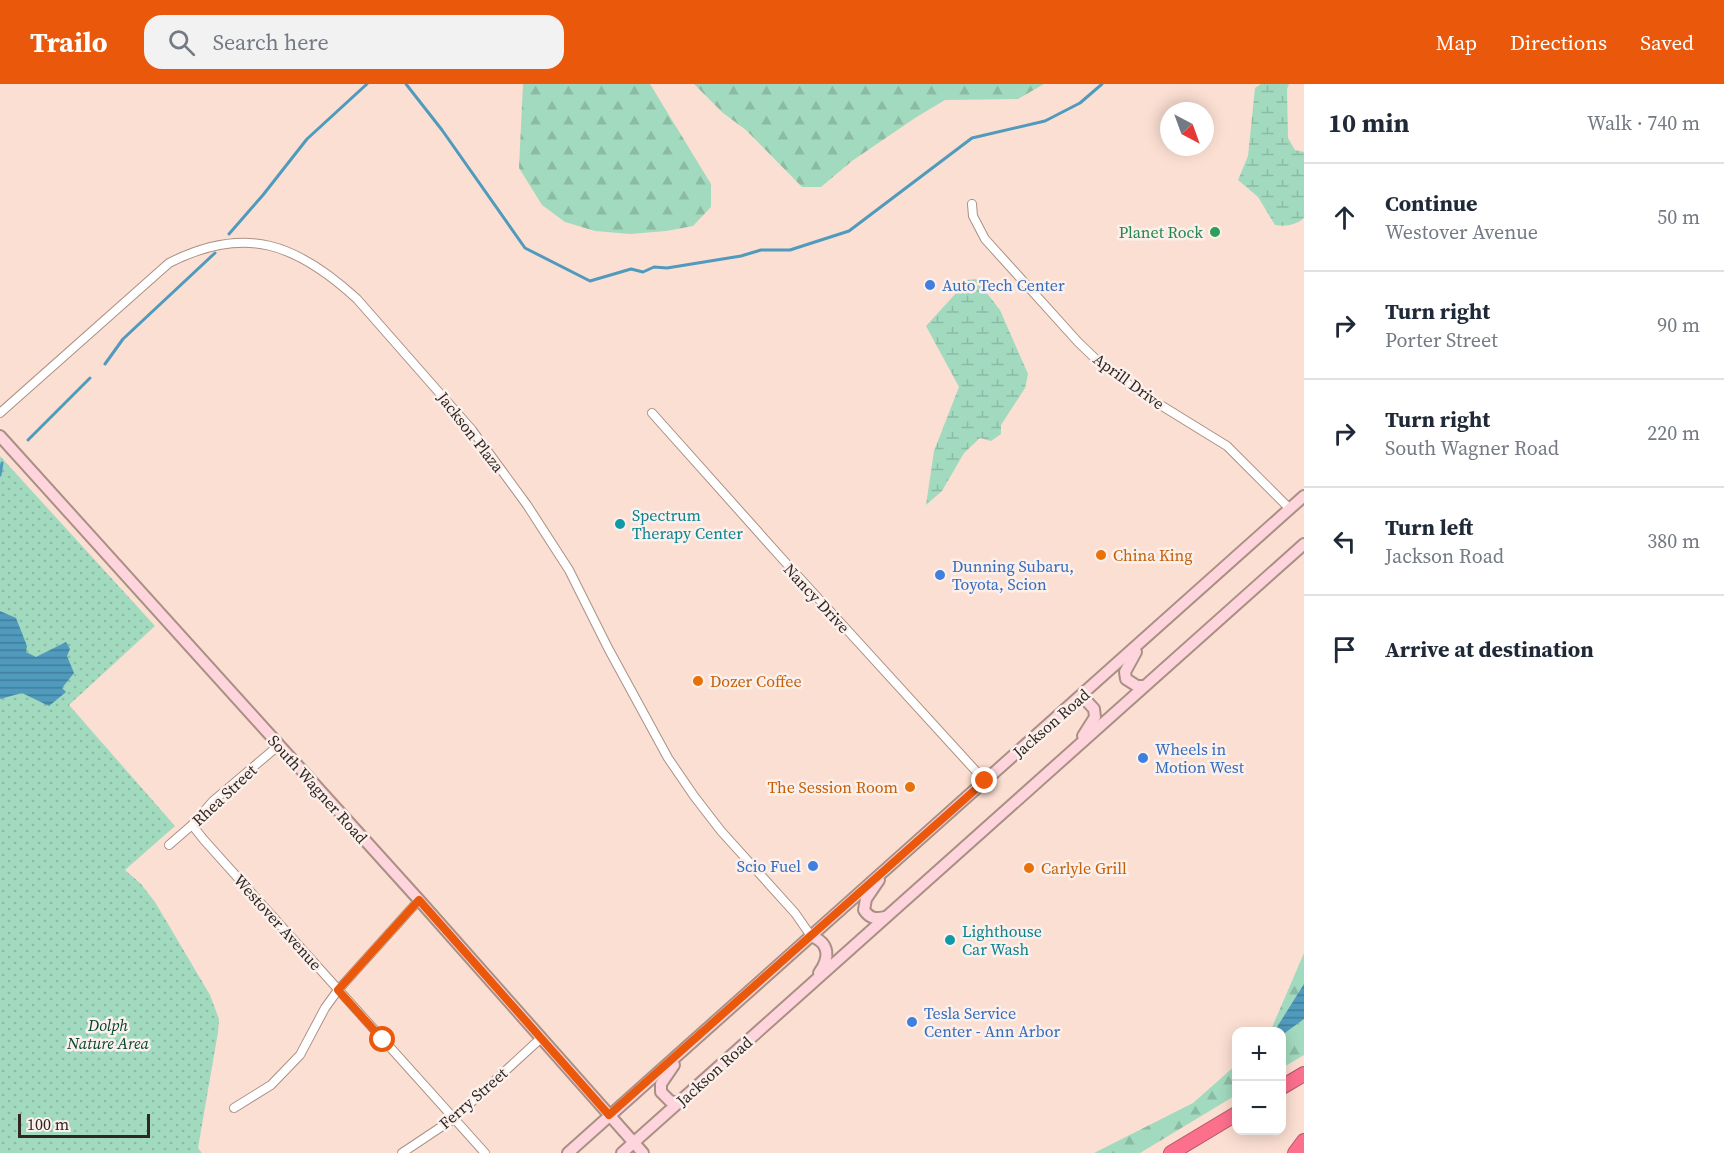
<!DOCTYPE html>
<html lang="en">
<head>
<meta charset="utf-8">
<style>
  body { margin:0; font-family:"Source Serif 4",serif; background:#f2f2f3; color:#1f2937 }
  .controls { position:absolute; right:18px; bottom:18px; display:grid; overflow:hidden; border-radius:12px; box-shadow:0 3px 15px #0003 }
  .controls button { width:54px; height:54px; display:grid; place-items:center; padding:0; border:0; border-bottom:2px solid #e0e1e3; background:#fff; color:#1f2937; font:30px sans-serif }
  .compass { position:absolute; left:1160px; top:18px; width:54px; height:54px; border-radius:50%; background:#fff; box-shadow:0 3px 15px #0003; rotate:139deg }
  .scale { position:absolute; left:18px; bottom:15px; width:132px; box-sizing:border-box; padding-left:6px; border:3px solid #312622; border-top:0; font-size:16px; line-height:21px; white-space:nowrap; color:#312622; -webkit-text-stroke:4px #fbf0eb; paint-order:stroke }
  .stop { position:absolute; width:18px; height:18px; margin:-14px; border:4px solid #ea580c; border-radius:50%; background:#fff }
  .stop.end { background:#ea580c; border-color:#fff; box-shadow:0 2px 6px #0008 }
  .list { margin:0; padding:0; list-style:none }
  h2 { display:flex; justify-content:space-between; align-items:center; height:78px; margin:0; padding:0 24px; font-size:26px }
  h2 small { font-size:20px; font-weight:400; color:#747a83 }
  .list li { display:grid; grid-template-columns:39px 1fr auto; gap:18px; align-items:center; box-sizing:border-box; height:108px; padding:0 24px; border-top:2px solid #e0e1e3 }
  .list b { display:block; font-size:22px; white-space:nowrap }
  .list p { margin:0; font-size:20px; white-space:nowrap; color:#747a83 }
  .list em { font-size:20px; font-style:normal; color:#747a83 }
  .icon { flex:none; width:33px; height:33px; fill:none; stroke:currentColor; stroke-width:2; stroke-linecap:round; stroke-linejoin:round }
  .map { position:relative; flex:none; width:1304px; height:1069px; overflow:hidden }
  header { display:flex; align-items:center; gap:36px; box-sizing:border-box; height:84px; padding:0 30px; background:#ea580c; color:#fff }
  header strong { font-size:28px }
  nav { display:flex; gap:33px; margin-inline-start:auto; font-size:21px }
  .search { width:420px; height:54px; background:#f2f2f3; display:flex; align-items:center; gap:15px; box-sizing:border-box; padding:0 21px; border-radius:18px; color:#747a83; font-size:22px }
  main { display:flex }
  aside { flex:1; background:#fff }
  .map>svg:first-child { display:block }
  .forest { fill:url(#forest-firs) }
  .wetland { fill:url(#wetland-marsh) }
  .park { fill:url(#park-dots) }
  .water { fill:url(#water-rules) }
  .lines { fill:none; stroke-linecap:round; stroke-linejoin:round }
  .stream { stroke:#4f9abd; stroke-width:3 }
  .minor-casing { stroke:#aa9084; stroke-width:10 }
  .secondary-casing { stroke:#aa9084; stroke-width:14 }
  .motorway-casing { stroke:#b55668; stroke-width:16 }
  .minor { stroke:#fff; stroke-width:8 }
  .secondary { stroke:#fed4dd; stroke-width:10 }
  .motorway { stroke:#fc708e; stroke-width:14 }
  .route { stroke:#ea580c; stroke-width:8 }
  .leisure-dot { fill:#2e9e5b; stroke:#fbf0eb; stroke-width:2 }
  .shop-dot { fill:#3f7fe0; stroke:#fbf0eb; stroke-width:2 }
  .culture-dot { fill:#0f9aa8; stroke:#fbf0eb; stroke-width:2 }
  .food-dot { fill:#e8710a; stroke:#fbf0eb; stroke-width:2 }
  .labels { text-anchor:middle; dominant-baseline:central; stroke-width:5; stroke-linejoin:round; paint-order:stroke }
  .leisure-label { font-size:16px; fill:#27864d; stroke:#fbf0eb; text-anchor:end }
  .shop-label { font-size:16px; fill:#366cbe; stroke:#fbf0eb; text-anchor:start }
  .street-label { font-size:16px; fill:#312622; stroke:#fbf0eb }
  .culture-label { font-size:16px; fill:#0d838f; stroke:#fbf0eb; text-anchor:start }
  .food-label { font-size:16px; fill:#c56008; stroke:#fbf0eb; text-anchor:start }
  .park-label { font-size:16px; font-style:italic; fill:#00442e; stroke:#fbf0eb }
</style>
</head>
<body>
<header>
<strong>Trailo</strong>
<div class="search"><svg class="icon" aria-label="search" viewBox="0 0 24 24"><circle cx="10" cy="10" r="6"/><path d="M15 15l6 6"/></svg>Search here</div>
<nav><a>Map</a><a>Directions</a><a>Saved</a></nav>
</header>
<main>
<div class="map">
<svg width="1304" height="1069" viewBox="0 0 1304 1069">
  <defs>
    <pattern id="forest-firs" width="22" height="20" patternUnits="userSpaceOnUse" patternTransform="scale(1.5)"><rect width="22" height="20" fill="#a2dabf"/><path d="M5 1l3.5 6h-7zM16 11l3.5 6h-7z" fill="#8cbba4"/></pattern>
    <pattern id="wetland-marsh" width="20" height="14" patternUnits="userSpaceOnUse" patternTransform="scale(1.5)"><rect width="20" height="14" fill="#a2dabf"/><path d="M1 5h8M5 5V1M11 12h8M15 12V8" fill="none" stroke="#8cbba4"/></pattern>
    <pattern id="park-dots" width="8" height="8" patternUnits="userSpaceOnUse" patternTransform="scale(1.5)"><rect width="8" height="8" fill="#a2dabf"/><path d="M2 2h.1M6 6h.1" fill="none" stroke="#8cbba4" stroke-width="1.8" stroke-linecap="round"/></pattern>
    <pattern id="water-rules" width="6" height="5" patternUnits="userSpaceOnUse" patternTransform="scale(1.5)"><rect width="6" height="5" fill="#4f9abd"/><path d="M0 2.5h6" fill="none" stroke="#427d99"/></pattern>
  </defs>
  <rect width="100%" height="100%" fill="#fbdfd2"/>
  <!-- forest -->
  <g class="forest">
    <path d="M 523,0 L 650,0 L 711,100 L 711,123 L 693,142 L 666,147 L 630,150 L 595,147 L 565,138 L 542,121 L 519,84 Z"/>
    <path d="M 694,0 L 1044,0 L 1018,15 L 945,16 L 915,34 L 852,77 L 821,103 L 802,103 L 746,46 L 723,29 Z"/>
    <path d="M 1304,869 L 1304,971 L 1282,984 L 1282,948 L 1270,948 Z"/>
    <path d="M 1236,981 L 1236,1011 L 1140,1069 L 1094,1069 L 1193,1019 Z"/>
  </g>
  <!-- wetland -->
  <g class="wetland">
    <path d="M 1261,0 L 1289,0 L 1287,5 L 1288,54 L 1295,66 L 1304,68 L 1304,134 C 1296,141 1285,143 1275,141 L 1258,113 L 1238,96 L 1248,72 L 1255,4 Z"/>
    <path d="M 976,195 L 1000,226 L 1028,290 L 1025,304 L 1001,341 L 1001,350 L 991,357 L 980,354 L 964,369 L 942,407 L 926,421 L 934,367 L 959,303 L 926,242 L 968,196 Z"/>
  </g>
  <!-- park -->
  <path class="park" d="M 0,372 L 155,542 L 69,621 L 175,742 L 125,786 L 141,800 L 155,818 L 210,911 L 219,935 L 218,948 L 198,1064 L 202,1069 L 0,1069 Z"/>
  <!-- water -->
  <g class="water">
    <path d="M 0,527 L 16,534 L 27,562 L 26,568 L 36,573 L 66,558 L 70,565 L 67,572 L 74,589 L 62,604 L 66,608 L 49,622 L 22,609 L 0,615 Z"/>
    <path d="M 1304,900 L 1304,935 L 1282,951 L 1282,948 L 1276,947 L 1277,943 Z"/>
  </g>
  <g class="lines">
    <!-- stream -->
    <g class="stream">
      <path d="M 406,0 L 442,46 L 525,164 L 590,197 L 631,185 L 643,188 L 654,183 L 667,184 L 741,172 L 761,166 L 790,166 L 849,147 L 972,54 L 1045,37 L 1080,19 L 1102,0"/>
      <path d="M 229,150 L 263,111 L 307,55 L 367,0"/>
      <path d="M 105,280 L 123,255 L 215,169"/>
      <path d="M 28,356 L 90,294"/>
      <path d="M 0,391 L 2,379"/>
    </g>
    <!-- minor casing -->
    <g class="minor-casing">
      <g id="minor">
        <path d="M 972,120 L 973,132 L 985,155 L 1078,258 L 1104,283 L 1141,309 L 1227,362 L 1290,425"/>
        <path d="M 0,329 L 169,179 C 246,140 297,160 357,215 L 472,346 L 527,421 L 569,486 L 608,564 L 668,674 L 694,712 L 721,747 L 795,829 L 811,852"/>
        <path d="M 652,329 L 786,479 L 985,697"/>
        <path d="M 192,741 L 204,756 L 485,1069"/>
        <path d="M 169,761 L 192,741 L 213,717 L 278,662"/>
        <path d="M 234,1024 L 271,1001 L 300,971 L 325,924 L 338,906 L 419,816"/>
        <path d="M 402,1069 L 453,1035 L 540,955"/>
      </g>
    </g>
    <!-- secondary casing -->
    <g class="secondary-casing">
      <g id="secondary">
        <path d="M 0,352 L 419,816 L 643,1069"/>
        <path d="M 1136,568 L 1125,588 L 1126,595 L 1137,602 L 1144,602"/>
        <path d="M 1082,612 L 1094,625 L 1095,633 L 1083,652"/>
        <path d="M 879,796 L 866,815 L 864,826 C 870,835 876,835 885,833"/>
        <path d="M 811,852 C 830,859 830,874 819,889"/>
        <path d="M 674,981 L 661,1000 L 661,1008 L 670,1017 L 679,1019"/>
        <path d="M 568,1069 L 1304,412"/>
        <path d="M 622,1069 L 1304,460"/>
      </g>
    </g>
    <!-- motorway casing -->
    <g class="motorway-casing">
      <g id="motorway">
        <path d="M 1282,1003 L 1304,990"/>
        <path d="M 1171,1069 L 1236,1030"/>
        <path d="M 1295,1069 L 1304,1057"/>
      </g>
    </g>
    <!-- minor -->
    <use href="#minor" class="minor"/>
    <!-- secondary -->
    <use href="#secondary" class="secondary"/>
    <!-- motorway -->
    <use href="#motorway" class="motorway"/>
  </g>
  <g class="lines">
    <!-- route -->
    <path class="route" d="M 383,956 L 338,906 L 419,816 L 609,1031 L 985,697"/>
  </g>
  <!-- markers -->
  <circle class="leisure-dot" cx="1215" cy="148" r="6"/>
  <g class="shop-dot">
    <circle cx="930" cy="201" r="6"/>
    <circle cx="940" cy="491" r="6"/>
    <circle cx="1143" cy="674" r="6"/>
    <circle cx="813" cy="782" r="6"/>
    <circle cx="912" cy="938" r="6"/>
  </g>
  <g class="culture-dot">
    <circle cx="620" cy="440" r="6"/>
    <circle cx="950" cy="856" r="6"/>
  </g>
  <g class="food-dot">
    <circle cx="1101" cy="471" r="6"/>
    <circle cx="698" cy="597" r="6"/>
    <circle cx="910" cy="703" r="6"/>
    <circle cx="1029" cy="784" r="6"/>
  </g>
  <g class="labels">
    <!-- leisure labels -->
    <g class="leisure-label">
      <text x="1203" y="148">Planet Rock</text>
    </g>
    <!-- shop labels -->
    <g class="shop-label">
      <text x="942" y="201">Auto Tech Center</text>
      <text x="952" y="482">Dunning Subaru,<tspan x="952" dy="18">Toyota, Scion</tspan></text>
      <text x="1155" y="665">Wheels in<tspan x="1155" dy="18">Motion West</tspan></text>
      <text x="801" y="782" text-anchor="end">Scio Fuel</text>
      <text x="924" y="929">Tesla Service<tspan x="924" dy="18">Center - Ann Arbor</tspan></text>
    </g>
    <!-- street labels -->
    <g class="street-label">
      <text transform="translate(1129 297) rotate(36)">Aprill Drive</text>
      <text transform="translate(471 348) rotate(52)">Jackson Plaza</text>
      <text transform="translate(817 514) rotate(47)">Nancy Drive</text>
      <text transform="translate(1051 639) rotate(-41)">Jackson Road</text>
      <text transform="translate(318 705) rotate(48)">South Wagner Road</text>
      <text transform="translate(224 711) rotate(-43)">Rhea Street</text>
      <text transform="translate(278 838) rotate(48)">Westover Avenue</text>
      <text transform="translate(714 987) rotate(-42)">Jackson Road</text>
      <text transform="translate(473 1014) rotate(-41)">Ferry Street</text>
    </g>
    <!-- culture labels -->
    <g class="culture-label">
      <text x="632" y="431">Spectrum<tspan x="632" dy="18">Therapy Center</tspan></text>
      <text x="962" y="847">Lighthouse<tspan x="962" dy="18">Car Wash</tspan></text>
    </g>
    <!-- food labels -->
    <g class="food-label">
      <text x="1113" y="471">China King</text>
      <text x="710" y="597">Dozer Coffee</text>
      <text x="898" y="703" text-anchor="end">The Session Room</text>
      <text x="1041" y="784">Carlyle Grill</text>
    </g>
    <!-- park labels -->
    <g class="park-label">
      <text x="108" y="941">Dolph<tspan x="108" dy="18">Nature Area</tspan></text>
    </g>
  </g>
</svg>
<div class="controls">
<button>+</button>
<button>−</button>
</div>
<svg class="compass" viewBox="-18 -18 36 36"><path d="M0-13l5 13h-10z" fill="#e53935"/><path d="M0 13l5-13h-10z" fill="#747a83"/></svg>
<div class="scale">100 m</div>
<div class="stop" style="left:383px;top:956px"></div>
<div class="stop end" style="left:985px;top:697px"></div>
</div>
<aside>
<h2>10 min<small>Walk · 740 m</small></h2>
<ul class="list">
<li><svg class="icon" aria-label="ahead" viewBox="0 0 24 24"><path d="M12 20V5M6 11l6-6 6 6"/></svg><div><b>Continue</b><p>Westover Avenue</p></div><em>50 m</em></li>
<li><svg class="icon" aria-label="right" viewBox="0 0 24 24"><path d="M7 20v-9h11M14 6l5 5-5 5"/></svg><div><b>Turn right</b><p>Porter Street</p></div><em>90 m</em></li>
<li><svg class="icon" aria-label="right" viewBox="0 0 24 24"><path d="M7 20v-9h11M14 6l5 5-5 5"/></svg><div><b>Turn right</b><p>South Wagner Road</p></div><em>220 m</em></li>
<li><svg class="icon" aria-label="left" viewBox="0 0 24 24"><path d="M17 20v-9H6M10 6l-5 5 5 5"/></svg><div><b>Turn left</b><p>Jackson Road</p></div><em>380 m</em></li>
<li><svg class="icon" aria-label="arrive" viewBox="0 0 24 24"><path d="M6 21V4h12l-3 4 3 4H6"/></svg><div><b>Arrive at destination</b></div></li>
</ul>
</aside>
</main>
</body>
</html>
